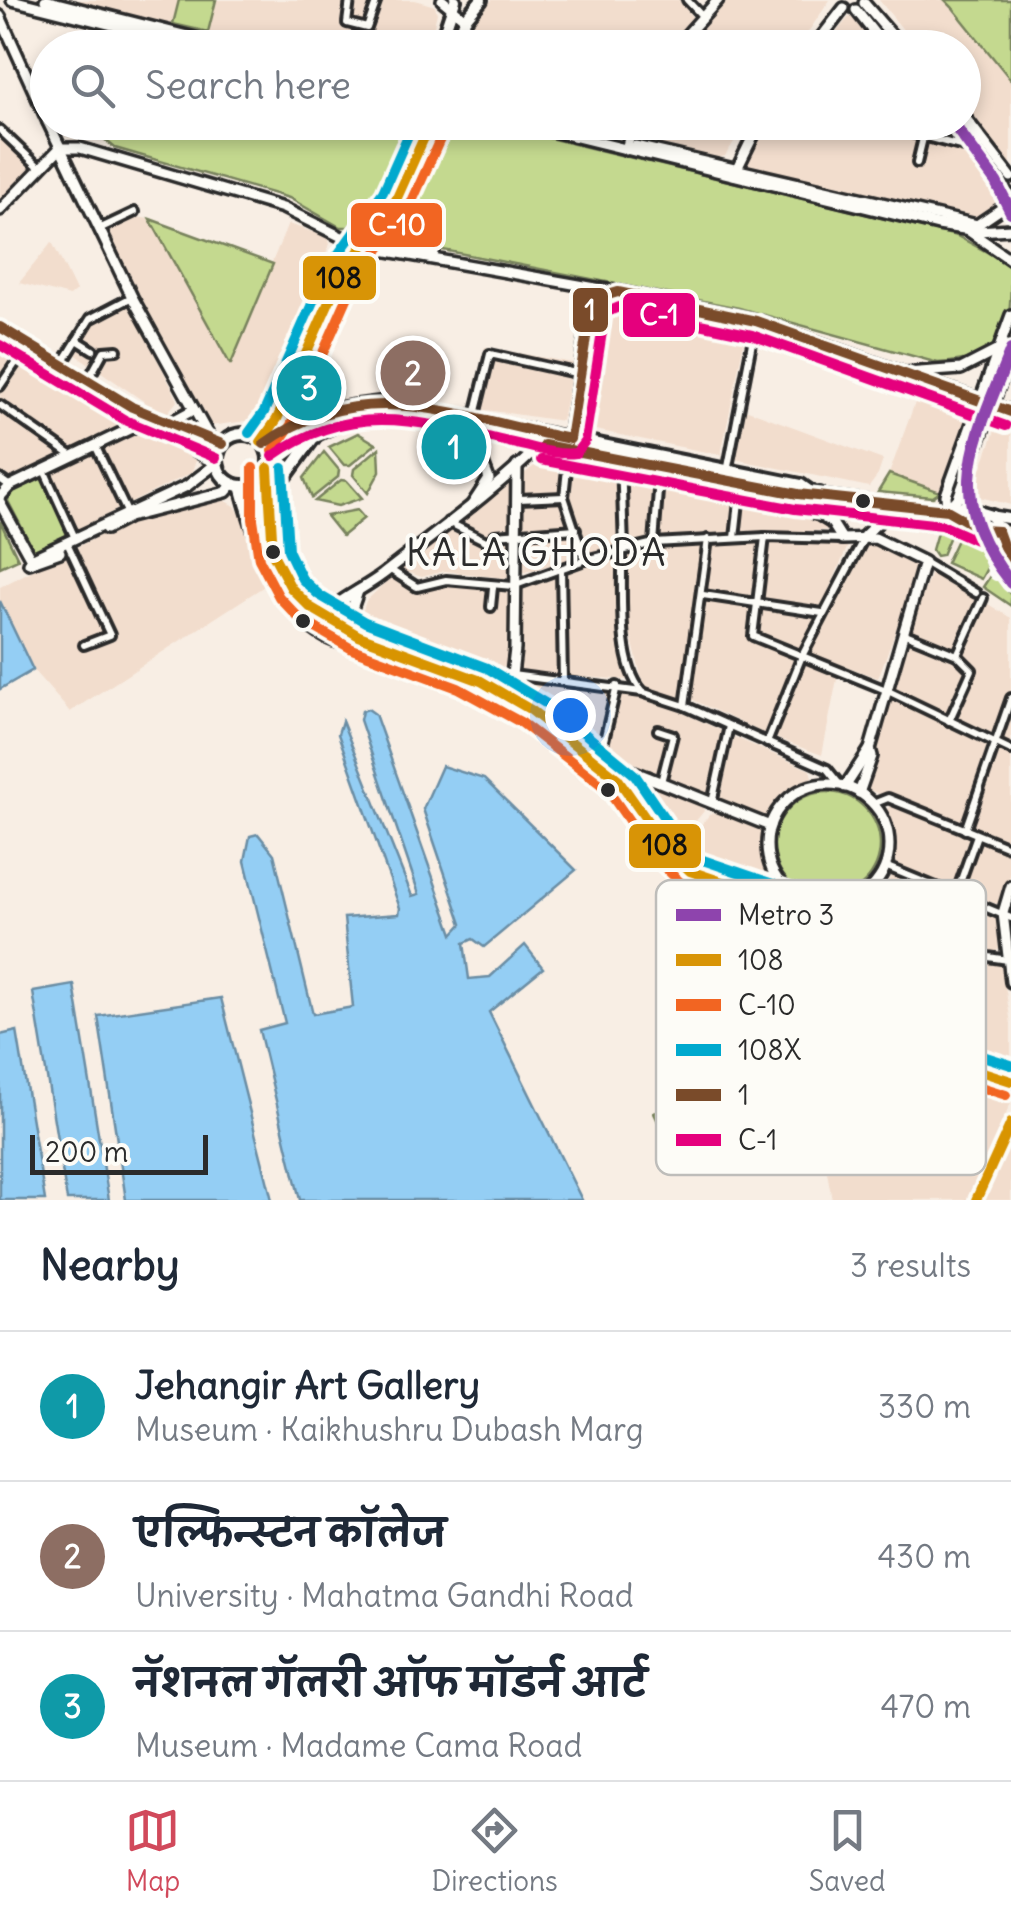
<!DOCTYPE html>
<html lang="en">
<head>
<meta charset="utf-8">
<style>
  body { margin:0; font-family:Delius,"Playpen Sans Deva",sans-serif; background:#f2f2f3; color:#1f2937 }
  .scale { position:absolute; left:30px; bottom:25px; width:178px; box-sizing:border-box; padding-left:10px; border:5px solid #2b2b2b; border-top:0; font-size:28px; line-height:35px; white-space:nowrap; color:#2b2b2b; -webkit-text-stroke:8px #fdfcf7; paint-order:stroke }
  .you { position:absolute; left:570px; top:715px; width:35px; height:35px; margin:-25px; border:8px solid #fff; border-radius:50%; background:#1a73e8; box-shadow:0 0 0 15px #1a73e833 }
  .badge { display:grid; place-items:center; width:65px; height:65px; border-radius:50%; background:#d1495b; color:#fff; font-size:32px; font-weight:700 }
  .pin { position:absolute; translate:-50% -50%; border:5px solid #fff; box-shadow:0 2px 10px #0006 }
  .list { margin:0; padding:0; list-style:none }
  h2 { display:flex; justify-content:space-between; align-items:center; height:130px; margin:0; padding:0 40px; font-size:42px }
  h2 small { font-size:32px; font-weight:400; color:#747a83 }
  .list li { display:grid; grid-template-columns:65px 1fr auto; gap:30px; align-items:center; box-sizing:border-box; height:150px; padding:0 40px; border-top:2px solid #e0e1e3 }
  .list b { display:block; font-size:38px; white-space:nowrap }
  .list p { margin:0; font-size:32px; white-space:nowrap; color:#747a83 }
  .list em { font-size:32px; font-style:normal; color:#747a83 }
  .icon { flex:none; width:55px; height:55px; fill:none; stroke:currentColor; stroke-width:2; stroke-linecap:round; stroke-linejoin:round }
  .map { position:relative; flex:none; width:1011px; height:1200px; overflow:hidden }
  .search { position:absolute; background:#fff; box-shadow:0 5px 15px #0003; left:30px; right:30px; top:30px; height:110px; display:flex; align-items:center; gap:25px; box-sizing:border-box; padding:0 35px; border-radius:55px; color:#747a83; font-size:38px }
  .sheet { height:580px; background:#fff }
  nav { display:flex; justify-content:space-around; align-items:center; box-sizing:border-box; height:140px; border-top:2px solid #e0e1e3; background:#fff; font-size:28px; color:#747a83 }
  nav a { display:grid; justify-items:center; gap:5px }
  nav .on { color:#d1495b }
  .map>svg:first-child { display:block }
  .built { fill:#f2ddcd }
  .green { fill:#c4d98f; stroke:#78825d; stroke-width:2.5 }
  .water { fill:#94cef4; stroke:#6a8da4; stroke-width:2.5 }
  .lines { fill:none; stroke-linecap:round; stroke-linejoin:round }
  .street-casing { stroke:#2b2b2b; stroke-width:14 }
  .secondary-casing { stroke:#2b2b2b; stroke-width:16 }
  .primary-casing { stroke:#2b2b2b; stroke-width:18 }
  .street { stroke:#fdfcf7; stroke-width:6 }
  .secondary { stroke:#fdfcf7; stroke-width:9 }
  .primary { stroke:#fdfcf7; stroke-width:10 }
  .bus-1-casing { stroke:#fdfcf7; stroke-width:18 }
  .bus-2-casing { stroke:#fdfcf7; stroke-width:18 }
  .bus-3-casing { stroke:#fdfcf7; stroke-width:18 }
  .bus-4-casing { stroke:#fdfcf7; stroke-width:18 }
  .bus-5-casing { stroke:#fdfcf7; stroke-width:18 }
  .bus-1 { stroke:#d89406; stroke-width:10 }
  .bus-2 { stroke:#f26522; stroke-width:10 }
  .bus-3 { stroke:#00a9ce; stroke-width:10 }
  .bus-4 { stroke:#7a4b2a; stroke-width:10 }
  .bus-5 { stroke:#e5007d; stroke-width:10 }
  .metro-1-casing { stroke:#fdfcf7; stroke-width:20 }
  .metro-1 { stroke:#8e44ad; stroke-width:12 }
  .bus-dot { fill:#2b2b2b; stroke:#fdfcf7; stroke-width:4 }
  .labels { text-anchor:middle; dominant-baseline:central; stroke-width:8; stroke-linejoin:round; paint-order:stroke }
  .neighbourhood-label { font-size:38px; letter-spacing:2.5px; fill:#2b2b2b; stroke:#fdfcf7 }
  .key { fill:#fdfcf7; stroke:#bebdba; stroke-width:2.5 }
  .key-label { font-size:28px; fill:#2b2b2b }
  .line-badge { stroke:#fdfcf7; stroke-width:4 }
  .badge-label { font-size:28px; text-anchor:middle; font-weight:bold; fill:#fff }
  .pale-badge-label { font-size:28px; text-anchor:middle; font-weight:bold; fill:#111 }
</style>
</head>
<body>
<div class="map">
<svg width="1011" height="1200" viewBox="0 0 1011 1200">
  <rect width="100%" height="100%" fill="#f8eee4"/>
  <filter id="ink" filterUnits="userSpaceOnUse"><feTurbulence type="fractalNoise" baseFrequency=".01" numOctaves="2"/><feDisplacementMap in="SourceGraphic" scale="20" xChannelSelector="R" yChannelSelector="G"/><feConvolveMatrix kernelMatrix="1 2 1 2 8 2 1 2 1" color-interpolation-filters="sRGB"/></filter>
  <g filter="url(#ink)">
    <!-- built -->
    <g class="built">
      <path d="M 54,0 L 415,0 L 435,6 L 437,13 L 429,47 L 256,48 Z"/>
      <path d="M 492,0 L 679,0 L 693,18 L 667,47 L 462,48 L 469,26 Z"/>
      <path d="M 728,0 L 830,0 L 798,47 L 682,47 Z"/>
      <path d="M 879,0 L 945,0 L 1011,80 L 1011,165 L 964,106 L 964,48 L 917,47 Z"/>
      <path d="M 849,17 L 862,19 L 882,48 L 823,48 Z"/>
      <path d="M 641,122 L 691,123 L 739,134 L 725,156 L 717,159 L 640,140 Z"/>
      <path d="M 572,123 L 629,123 L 624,136 Z"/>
      <path d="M 769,123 L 837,123 L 967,152 L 998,194 L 996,209 L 978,224 L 749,169 L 746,163 L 751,148 Z"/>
      <path d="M 0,136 L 33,167 L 0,203 Z"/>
      <path d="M 135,217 L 150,219 L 230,363 L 288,224 L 328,237 L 330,244 L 253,420 L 210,426 L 194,402 L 106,231 Z"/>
      <path d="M 52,242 L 76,291 L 70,296 L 19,283 Z"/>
      <path d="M 600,302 L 746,331 L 721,455 L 575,426 Z"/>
      <path d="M 129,303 L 178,400 L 165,416 L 75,354 L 94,323 Z"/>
      <path d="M 0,341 L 127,416 L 129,422 L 12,483 L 0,474 Z"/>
      <path d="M 485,347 L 573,363 L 562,421 L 472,408 Z"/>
      <path d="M 920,389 L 970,410 L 972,416 L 940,492 L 889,474 Z"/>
      <path d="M 745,409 L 883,460 L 878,475 L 869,487 L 735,459 Z"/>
      <path d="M 1004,420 L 1011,423 L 1011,505 L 972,495 L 998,422 Z"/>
      <path d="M 146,426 L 192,452 L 196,461 L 191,473 L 78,529 L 52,473 L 54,468 Z"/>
      <path d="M 553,452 L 774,493 L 832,530 L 645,539 L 504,578 L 445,571 L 422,577 L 397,569 Z"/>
      <path d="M 221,498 L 235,506 L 246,523 L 266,585 L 70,712 L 33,670 L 0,601 L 0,587 L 122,524 Z"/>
      <path d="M 850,541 L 769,732 L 765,734 L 691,699 L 713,544 Z"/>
      <path d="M 868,541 L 919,568 L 878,678 L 808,652 L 863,542 Z"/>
      <path d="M 706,542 L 683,696 L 678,699 L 647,688 L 641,676 L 623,602 L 624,551 Z"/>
      <path d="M 610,555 L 617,559 L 620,617 L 631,680 L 503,672 L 359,623 L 366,601 L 390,578 L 420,583 L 446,577 L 522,586 Z"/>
      <path d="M 932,570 L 1011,618 L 1011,748 L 893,690 L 890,682 Z"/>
      <path d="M 806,662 L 838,674 L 822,755 L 778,739 L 775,733 Z"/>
      <path d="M 518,678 L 621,690 L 658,701 L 720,730 L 723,736 L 710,794 L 644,773 L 596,750 L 514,697 L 511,690 Z"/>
      <path d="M 894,697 L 1011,754 L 1011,843 L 866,789 L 889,700 Z"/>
      <path d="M 734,737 L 810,770 L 812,777 L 783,797 L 766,817 L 719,801 Z"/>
      <path d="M 657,785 L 702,805 L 704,811 L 678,843 L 645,803 L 651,786 Z"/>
      <path d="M 894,803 L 1011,853 L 1011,873 L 1000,901 L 997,904 L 896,866 L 893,826 L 886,810 Z"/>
      <path d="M 718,812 L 761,829 L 766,882 L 683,854 L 683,847 L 710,814 Z"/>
      <path d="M 893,875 L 997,915 L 999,949 L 995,952 L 924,943 L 853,918 L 850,913 L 870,901 Z"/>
      <path d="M 895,947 L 1002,966 L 1011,1024 L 1011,1067 L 961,1048 L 923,1016 L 886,959 Z"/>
      <path d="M 876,1011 L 898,1017 L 922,1049 L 980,1079 L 1009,1087 L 1011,1103 L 967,1200 L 832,1200 L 826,1166 L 789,1091 L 829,1048 Z"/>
      <path d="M 1011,1141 L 1011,1200 L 983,1200 Z"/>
    </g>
    <!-- green -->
    <g class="green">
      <path d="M 179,0 L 216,0 L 208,32 L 173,24 Z"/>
      <path d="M 945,0 L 1011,0 L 1011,80 L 953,8 Z"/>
      <path d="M 96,30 L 171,47 L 92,47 Z"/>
      <path d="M 75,122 L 401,123 L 389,178 L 348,227 L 340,227 L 289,198 L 115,148 L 103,138 L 73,131 Z"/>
      <path d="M 470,123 L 487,123 L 957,236 L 1011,265 C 1011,328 1010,359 938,363 L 739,308 L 433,248 L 408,232 C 407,184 420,138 470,123 Z"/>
      <path d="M 150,219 L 273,264 L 231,364 L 230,364 Z"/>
      <path d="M 387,224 L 419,249 L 419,251 L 372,244 Z"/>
      <path d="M 358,433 L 376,444 L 350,465 L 344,465 L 329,447 Z"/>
      <path d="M 379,448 L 380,471 L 368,493 L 353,475 L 354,469 Z"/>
      <path d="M 324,452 L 339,470 L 338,477 L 312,498 L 304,478 Z"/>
      <path d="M 889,474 L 940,492 L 933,497 L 878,492 Z"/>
      <path d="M 42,476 L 71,537 L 39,553 L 34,551 L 8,501 L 10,491 Z"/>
      <path d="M 341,480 L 347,481 L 362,498 L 338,506 L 315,501 Z"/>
      <path d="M 357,510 L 364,518 L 342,536 L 326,516 Z"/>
      <path d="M 0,521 L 18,559 L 0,567 Z"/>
      <path d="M 944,526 L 952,531 L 942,555 L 936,556 L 932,550 L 938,529 Z"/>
      <path d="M 962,529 L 977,535 L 987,568 L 981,579 L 946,563 Z"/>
      <path d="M 992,573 L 1011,595 L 1011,606 L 983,587 Z"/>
      <circle cx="827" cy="845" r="53"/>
      <path d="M 672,1105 L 691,1146 L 674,1154 L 654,1113 Z"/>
    </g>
    <!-- water -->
    <g class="water">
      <path d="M 0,601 L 33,670 L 0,689 Z"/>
      <path d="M 368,709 L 375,714 L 453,934 L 462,924 L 423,809 L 442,766 L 484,779 L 576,870 L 484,947 L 473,939 L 464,943 L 469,979 L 490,977 L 525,945 L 543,968 L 489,1012 L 582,1200 L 300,1200 L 259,1030 L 285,1023 L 245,861 L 250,836 L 258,834 L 274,854 L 313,1014 L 353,1007 L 344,918 L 399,914 L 400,908 L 338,734 L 342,721 L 412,896 L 419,894 L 360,720 L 362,711 Z"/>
      <path d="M 74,985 L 109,1200 L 67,1200 L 33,992 Z"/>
      <path d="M 221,998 L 272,1200 L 126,1200 L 98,1016 Z"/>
      <path d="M 17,1031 L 45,1200 L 0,1200 L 0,1035 Z"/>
    </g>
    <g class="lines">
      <!-- street casing -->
      <g class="street-casing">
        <g id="street">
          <path d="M 350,0 L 347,23 L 367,28 L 377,0"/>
          <path d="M 687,0 L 702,16"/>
          <path d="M 397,48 L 400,43 L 420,48"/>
          <path d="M 704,122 L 752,135"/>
          <path d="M 870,122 L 968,148 L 982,139"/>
          <path d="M 0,130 L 38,166"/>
          <path d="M 917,163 L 923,138"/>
          <path d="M 99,229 L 135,212"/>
          <path d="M 77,340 L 93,350"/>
          <path d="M 61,366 L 90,319 L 132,297"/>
          <path d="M 88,380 L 104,351 L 117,350"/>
          <path d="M 0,386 L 23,352"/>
          <path d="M 0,405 L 71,455"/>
          <path d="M 474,419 L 490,354 L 580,374"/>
          <path d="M 95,445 L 127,512"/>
          <path d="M 569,450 L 564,497 L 585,560"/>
          <path d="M 621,459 L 624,549"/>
          <path d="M 44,470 L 75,538"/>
          <path d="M 727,472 L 756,322"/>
          <path d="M 0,479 L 10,486"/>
          <path d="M 519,499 L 564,497"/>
          <path d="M 448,522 L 488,542 L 495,535 L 576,529"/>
          <path d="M 765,537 L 753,636 L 886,690 L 1011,750"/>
          <path d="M 735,538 L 741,483"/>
          <path d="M 654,543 L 660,465"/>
          <path d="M 69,547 L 110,635 L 84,645"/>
          <path d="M 622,549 C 623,587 616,662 642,691"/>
          <path d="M 924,562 L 976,593"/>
          <path d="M 389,569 L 417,587 L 446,580 L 513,586 L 585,560 L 654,543 L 765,537 L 842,539"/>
          <path d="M 561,569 L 563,680"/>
          <path d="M 703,595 L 822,613"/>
          <path d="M 491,607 L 493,587"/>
          <path d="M 903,633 L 957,655 L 972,670 L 949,721"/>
          <path d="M 957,655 L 983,598"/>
          <path d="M 512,675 L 642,692 L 685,706 L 827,769 L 840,785"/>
          <path d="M 685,706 L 708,539"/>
          <path d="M 658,730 L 673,735 L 661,782"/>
          <path d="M 767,743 L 802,656 L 864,538"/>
          <path d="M 600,757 L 617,686"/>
          <path d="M 712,803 L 729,726"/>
          <path d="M 873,804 L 888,798 L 1011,848"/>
          <path d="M 965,830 L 1011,698"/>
          <path d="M 885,866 L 1011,918"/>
          <path d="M 956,894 L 977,835"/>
          <path d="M 860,926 L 916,946 L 1008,960"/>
          <path d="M 916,946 L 937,887"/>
          <path d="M 946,1043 L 959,1023 L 969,954"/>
        </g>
      </g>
      <!-- secondary casing -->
      <g class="secondary-casing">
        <g id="secondary">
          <path d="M 12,0 L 204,48"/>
          <path d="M 45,0 L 235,48"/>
          <path d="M 442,0 L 465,19"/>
          <path d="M 864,3 L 903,48"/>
          <path d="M 856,10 L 886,48"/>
          <path d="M 0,16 L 48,122"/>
          <path d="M 675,48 L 718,0"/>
          <path d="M 813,48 L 844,8"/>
          <path d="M 964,116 L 1011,177"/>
          <path d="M 48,122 L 132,297 L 211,440"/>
          <path d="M 515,122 L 938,225 L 977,231 L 1011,229"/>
          <path d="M 947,122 L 1011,197"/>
          <path d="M 635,146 L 977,225 L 1011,202"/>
          <path d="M 60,148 L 80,148 L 283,208 L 360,246 L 618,292"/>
          <path d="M 626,150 L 633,122"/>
          <path d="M 734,175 L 760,122"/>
          <path d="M 396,200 C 399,231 406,241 434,253"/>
          <path d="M 0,210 L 60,148"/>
          <path d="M 969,231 L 1011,260"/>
          <path d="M 0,327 L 132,407 L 222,444"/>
          <path d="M 0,338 L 217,463 L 187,486 L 31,559 L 0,503"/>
          <path d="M 906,373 L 961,369 L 998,350"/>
          <path d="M 167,424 L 193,410"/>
          <path d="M 470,429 L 489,479 L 472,505"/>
          <path d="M 782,492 L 832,523 L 842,539 L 875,538 L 924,562 L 870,749 L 845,787"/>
          <path d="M 0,497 L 10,486 L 142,423"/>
          <path d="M 947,510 L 946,495 L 1011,315"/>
          <path d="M 947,510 L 958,498 L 1011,354"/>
          <path d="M 992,516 L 1011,519"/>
          <path d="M 106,529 L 129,517 L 226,492 L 233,484"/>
          <path d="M 864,536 L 895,506"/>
          <path d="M 29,563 L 60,552"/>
          <path d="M 315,626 C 333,601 358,593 382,575 C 438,531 493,492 544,442"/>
          <path d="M 343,635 L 358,591"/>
          <path d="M 499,692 L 512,675 L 515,649 L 517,466"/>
          <path d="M 597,757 L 770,826"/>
          <circle cx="828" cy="845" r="61"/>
          <path d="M 859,793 L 872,756 L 870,749"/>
          <path d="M 1011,886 L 1003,913 L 1011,982"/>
          <path d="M 976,1200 L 1011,1123"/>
        </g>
      </g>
      <!-- primary casing -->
      <g class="primary-casing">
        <g id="primary">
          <path d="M 439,48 L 455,0"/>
          <path d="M 456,48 L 465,19 L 481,0"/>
          <path d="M 427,141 L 455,122"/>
          <path d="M 283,400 L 303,421"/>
          <path d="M 268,433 L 340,277 L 396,200 L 431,122"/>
          <circle cx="243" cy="460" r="26"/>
          <path d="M 255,437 L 327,271 L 393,182 L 416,122"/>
          <path d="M 570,439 L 591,306 L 598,298 L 618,292 L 756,321 L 1011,412"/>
          <path d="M 264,444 C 296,413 347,406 390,402 L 801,485 L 811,492"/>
          <path d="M 241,486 C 256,542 292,655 368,643"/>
          <path d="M 267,502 L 314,437"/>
          <path d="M 947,510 L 986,530"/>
          <path d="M 979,512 L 989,545 L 1011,580"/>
          <path d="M 816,513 L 820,494"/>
          <path d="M 1011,567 L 992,516 L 963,507 L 939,510 L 798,494 L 391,413 C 341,416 306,437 268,468 C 267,500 265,536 277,566 C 305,631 405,651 464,674 C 508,691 555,726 592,756 C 609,769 628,787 640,805 C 657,831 663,852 690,871 L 846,924 L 926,1045 L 958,1064 L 1011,1081"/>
          <path d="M 638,802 L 648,778"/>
          <path d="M 658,832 L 695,862 L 794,898"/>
          <path d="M 847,919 L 859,925 C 911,997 914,1046 1011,1072"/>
        </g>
      </g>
      <!-- street -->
      <use href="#street" class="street"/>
      <!-- secondary -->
      <use href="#secondary" class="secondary"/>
      <!-- primary -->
      <use href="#primary" class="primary"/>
      <!-- bus-1 casing -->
      <g class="bus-1-casing">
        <g id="bus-1">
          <path d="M 261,442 L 277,419 L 340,277 L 396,200 L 431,122"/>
          <path d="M 268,468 L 273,554 L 291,588 L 310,607 L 359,636 L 481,681 L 531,710 L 618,779 L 667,849 L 690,871 L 846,924 L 926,1045 L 958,1064 L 1011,1081"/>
          <path d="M 976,1200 L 1011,1123"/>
        </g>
      </g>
      <!-- bus-2 casing -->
      <g class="bus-2-casing">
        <g id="bus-2">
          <path d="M 273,451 L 291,425 L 353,285 L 409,208 L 445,128"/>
          <path d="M 253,468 L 253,519 L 259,559 L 279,597 L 300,619 L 352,649 L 458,688 L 522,723 L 607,789 L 655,858 L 681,883 L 836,937 L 916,1056 L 952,1078 L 1006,1095"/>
        </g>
      </g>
      <!-- bus-3 casing -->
      <g class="bus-3-casing">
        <g id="bus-3">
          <path d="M 249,433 L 264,412 L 327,270 L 383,192 L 414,122"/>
          <path d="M 283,468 L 288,550 L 302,579 L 319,595 L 365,622 L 487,668 L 555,709 L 635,775 L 679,840 L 697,858 L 855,912 L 937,1034 L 964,1050 L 1011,1065"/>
        </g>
      </g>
      <!-- bus-4 casing -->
      <g class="bus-4-casing">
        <g id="bus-4">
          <path d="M 0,327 L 132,407 L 222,444"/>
          <path d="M 264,444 C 364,372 460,418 570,439 L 591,306 L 598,298 L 618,292 L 756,321 L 1011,412"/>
          <path d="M 544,445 L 798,494 L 947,510 L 982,530 L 998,531 L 1011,567"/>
        </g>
      </g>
      <!-- bus-5 casing -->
      <g class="bus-5-casing">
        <g id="bus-5">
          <path d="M 0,345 L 125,420 L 216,458"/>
          <path d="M 273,456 C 351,400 421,421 508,442 C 529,446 555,456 576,453 L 585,441 L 605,313 L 619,307 L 752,335 L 1006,426"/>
          <path d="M 541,460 L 795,509 L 942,525 L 987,545 L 997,572"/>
        </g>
      </g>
      <!-- bus-1 -->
      <use href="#bus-1" class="bus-1"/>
      <!-- bus-2 -->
      <use href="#bus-2" class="bus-2"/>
      <!-- bus-3 -->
      <use href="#bus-3" class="bus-3"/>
      <!-- bus-4 -->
      <use href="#bus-4" class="bus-4"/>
      <!-- bus-5 -->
      <use href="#bus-5" class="bus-5"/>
      <!-- metro-1 casing -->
      <g class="metro-1-casing">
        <g id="metro-1">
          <path d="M 952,122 L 996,182 L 1011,212"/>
          <path d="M 1011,350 C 974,443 941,495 1011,583"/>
        </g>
      </g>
      <!-- metro-1 -->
      <use href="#metro-1" class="metro-1"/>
    </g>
  </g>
  <!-- markers -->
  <g class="bus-dot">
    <circle cx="863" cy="501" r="9"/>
    <circle cx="273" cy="552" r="9"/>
    <circle cx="303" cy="621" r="9"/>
    <circle cx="608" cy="790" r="9"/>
  </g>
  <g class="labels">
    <!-- neighbourhood labels -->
    <g class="neighbourhood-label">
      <text x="537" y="552">KALA GHODA</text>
    </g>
  </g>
  <!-- legend -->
  <rect x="656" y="880" width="330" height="295" rx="15" class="key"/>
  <rect x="676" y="909" width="45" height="12" fill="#8e44ad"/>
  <rect x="676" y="954" width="45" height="12" fill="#d89406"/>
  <rect x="676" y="999" width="45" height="12" fill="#f26522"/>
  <rect x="676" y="1044" width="45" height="12" fill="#00a9ce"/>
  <rect x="676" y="1089" width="45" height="12" fill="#7a4b2a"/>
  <rect x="676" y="1134" width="45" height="12" fill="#e5007d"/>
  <g class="key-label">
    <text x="738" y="925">Metro 3</text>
    <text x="738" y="970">108</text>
    <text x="738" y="1015">C-10</text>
    <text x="738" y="1060">108X</text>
    <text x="738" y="1105">1</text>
    <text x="738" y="1150">C-1</text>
  </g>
  <g class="line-badge">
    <rect x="349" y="201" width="95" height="48" rx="10" fill="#f26522"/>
    <rect x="301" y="254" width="77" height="48" rx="10" fill="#d89406"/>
    <rect x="571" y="286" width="39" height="48" rx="10" fill="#7a4b2a"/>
    <rect x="621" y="291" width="76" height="48" rx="10" fill="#e5007d"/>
    <rect x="627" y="822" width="76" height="48" rx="10" fill="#d89406"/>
  </g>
  <g class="badge-label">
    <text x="397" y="235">C-10</text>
    <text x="590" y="320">1</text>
    <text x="659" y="325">C-1</text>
  </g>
  <g class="pale-badge-label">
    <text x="339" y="288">108</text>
    <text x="665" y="855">108</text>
  </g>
</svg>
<div class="scale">200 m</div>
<div class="you"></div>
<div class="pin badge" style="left:454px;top:447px;background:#0f9aa8">1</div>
<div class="pin badge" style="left:413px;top:373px;background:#8d6e63">2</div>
<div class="pin badge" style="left:309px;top:388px;background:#0f9aa8">3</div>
<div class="search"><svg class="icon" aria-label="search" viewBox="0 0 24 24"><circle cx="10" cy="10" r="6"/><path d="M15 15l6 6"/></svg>Search here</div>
</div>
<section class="sheet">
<h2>Nearby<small>3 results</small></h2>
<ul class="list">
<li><span class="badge" style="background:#0f9aa8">1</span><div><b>Jehangir Art Gallery</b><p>Museum · Kaikhushru Dubash Marg</p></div><em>330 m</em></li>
<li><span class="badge" style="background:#8d6e63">2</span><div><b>एल्फिन्स्टन कॉलेज</b><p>University · Mahatma Gandhi Road</p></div><em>430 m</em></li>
<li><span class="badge" style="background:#0f9aa8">3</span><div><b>नॅशनल गॅलरी ऑफ मॉडर्न आर्ट</b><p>Museum · Madame Cama Road</p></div><em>470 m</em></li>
</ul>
</section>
<nav>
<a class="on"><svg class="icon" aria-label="map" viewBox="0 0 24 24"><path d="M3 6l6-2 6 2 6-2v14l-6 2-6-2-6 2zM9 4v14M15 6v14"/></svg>Map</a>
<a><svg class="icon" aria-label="directions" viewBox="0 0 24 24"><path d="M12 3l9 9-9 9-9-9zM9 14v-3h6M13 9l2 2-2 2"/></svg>Directions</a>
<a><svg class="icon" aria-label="saved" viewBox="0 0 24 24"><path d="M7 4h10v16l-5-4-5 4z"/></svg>Saved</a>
</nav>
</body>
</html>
